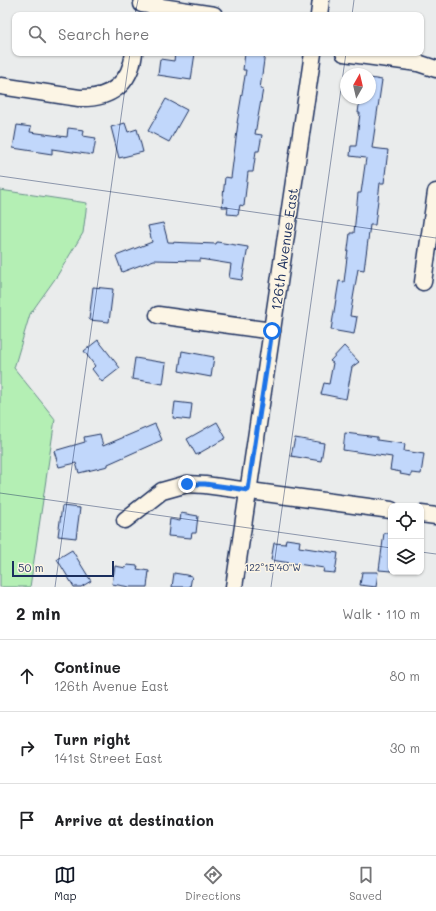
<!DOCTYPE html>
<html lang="en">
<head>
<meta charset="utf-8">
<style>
  body { margin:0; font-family:Mali,sans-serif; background:#f6f6f6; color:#202124 }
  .controls { position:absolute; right:12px; bottom:12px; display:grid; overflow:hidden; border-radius:8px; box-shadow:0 1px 3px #0004 }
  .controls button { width:36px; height:36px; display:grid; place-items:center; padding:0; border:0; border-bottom:1px solid #e0e0e0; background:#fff; color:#202124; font:20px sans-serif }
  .compass { position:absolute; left:340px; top:68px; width:36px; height:36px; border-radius:50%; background:#fff; box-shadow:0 1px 3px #0004; rotate:8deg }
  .scale { position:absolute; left:12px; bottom:10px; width:102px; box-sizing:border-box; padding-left:4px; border:2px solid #1b2f5e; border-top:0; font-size:11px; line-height:14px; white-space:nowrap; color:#1b2f5e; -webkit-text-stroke:3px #fcf5e5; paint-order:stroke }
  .stop { position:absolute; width:12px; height:12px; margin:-9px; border:3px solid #1a73e8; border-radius:50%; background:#fff }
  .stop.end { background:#1a73e8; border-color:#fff; box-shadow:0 1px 4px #0008 }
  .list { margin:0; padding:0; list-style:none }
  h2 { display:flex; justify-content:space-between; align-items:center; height:52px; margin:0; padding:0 16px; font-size:17px }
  h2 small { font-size:13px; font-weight:400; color:#757577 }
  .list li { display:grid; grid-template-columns:26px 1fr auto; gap:12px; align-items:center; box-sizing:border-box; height:72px; padding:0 16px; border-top:1px solid #e0e0e0 }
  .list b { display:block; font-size:15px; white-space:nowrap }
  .list p { margin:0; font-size:13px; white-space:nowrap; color:#757577 }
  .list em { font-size:13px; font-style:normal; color:#757577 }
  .icon { flex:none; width:22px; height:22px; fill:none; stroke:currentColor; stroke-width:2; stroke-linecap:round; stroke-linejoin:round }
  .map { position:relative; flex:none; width:436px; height:587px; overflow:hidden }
  .search { position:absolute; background:#fff; box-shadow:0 1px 3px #0004; left:12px; right:12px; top:12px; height:44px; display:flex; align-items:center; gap:10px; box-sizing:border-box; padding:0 14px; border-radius:8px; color:#757577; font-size:15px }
  .sheet { height:268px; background:#fff }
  nav { display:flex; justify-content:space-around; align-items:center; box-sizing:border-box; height:56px; border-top:1px solid #e0e0e0; background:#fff; font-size:11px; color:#757577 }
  nav a { display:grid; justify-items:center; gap:2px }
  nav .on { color:#111827 }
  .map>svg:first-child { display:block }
  .green { fill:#b4efb4; stroke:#688f89 }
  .building { fill:#c1d7fb; stroke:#1b2f5e }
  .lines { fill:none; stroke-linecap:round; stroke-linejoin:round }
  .minor-casing { stroke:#1b2f5e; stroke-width:19 }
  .minor { stroke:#fcf5e5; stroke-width:16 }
  .route { stroke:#1a73e8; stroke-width:5 }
  .ticks { fill:none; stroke:#1b2f5e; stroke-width:1; stroke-opacity:0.45 }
  .labels { text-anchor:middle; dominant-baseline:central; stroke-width:3; stroke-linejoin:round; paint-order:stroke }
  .street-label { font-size:14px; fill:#1b2f5e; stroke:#fcf5e5 }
  .ticks-label { font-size:10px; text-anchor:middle; fill:#1b2f5e; stroke:#fcf5e5; stroke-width:3; stroke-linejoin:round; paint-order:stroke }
</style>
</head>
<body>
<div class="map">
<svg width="436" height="587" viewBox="0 0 436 587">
  <rect width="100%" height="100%" fill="#eaecec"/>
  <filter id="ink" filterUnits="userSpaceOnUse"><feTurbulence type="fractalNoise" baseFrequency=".025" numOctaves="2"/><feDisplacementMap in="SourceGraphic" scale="8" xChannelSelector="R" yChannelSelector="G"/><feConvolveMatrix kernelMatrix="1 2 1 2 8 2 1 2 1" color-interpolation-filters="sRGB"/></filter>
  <g filter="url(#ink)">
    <!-- green -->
    <path class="green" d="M 0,190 L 87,203 L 83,233 L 57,276 L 30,314 L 14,368 L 55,419 L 30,587 L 0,587 Z"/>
    <!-- building -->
    <g class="building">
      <path d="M 175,53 L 195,53 L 191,80 L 158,75 L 160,59 L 174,61 Z"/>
      <path d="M 245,53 L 265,53 L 260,89 L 263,89 L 255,134 L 262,135 L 259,151 L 256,151 L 253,172 L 248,172 L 244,206 L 240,205 L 238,215 L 227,214 L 228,207 L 222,207 L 225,177 L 231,178 L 238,123 L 237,123 L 246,70 L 243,70 Z"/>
      <path d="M 370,78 L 382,80 L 372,148 L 388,150 L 384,183 L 380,183 L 375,225 L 370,225 L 364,270 L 358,269 L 350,316 L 357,317 L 354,334 L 331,330 L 339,281 L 344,282 L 350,233 L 354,233 L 358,193 L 361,193 L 366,158 L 350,156 L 351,146 L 356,146 L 360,113 L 358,113 L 360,98 L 370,98 Z"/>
      <path d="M 166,99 L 187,110 L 169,142 L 148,131 Z"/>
      <path d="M 125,123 L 128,132 L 137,129 L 143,152 L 119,158 L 111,127 Z"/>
      <path d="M 17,125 L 31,127 L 30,132 L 67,137 L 68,128 L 84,130 L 83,136 L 96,138 L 93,155 L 52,149 L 52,154 L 13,148 Z"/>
      <path d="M 163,223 L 168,242 L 216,244 L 217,242 L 248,247 L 242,280 L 229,278 L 231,264 L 200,259 L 200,261 L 154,260 L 122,272 L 116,256 L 152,242 L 148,226 Z"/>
      <path d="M 93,287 L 113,289 L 109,322 L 89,320 Z"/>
      <path d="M 98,340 L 120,368 L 102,382 L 92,369 L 95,366 L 84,351 Z"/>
      <path d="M 344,346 L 359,362 L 352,367 L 346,399 L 321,394 L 324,383 L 329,384 L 333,363 L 330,361 Z"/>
      <path d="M 182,351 L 214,357 L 211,377 L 179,371 Z"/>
      <path d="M 135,358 L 166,363 L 163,384 L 132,379 Z"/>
      <path d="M 175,402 L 192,404 L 190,420 L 173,418 Z"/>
      <path d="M 217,422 L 226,438 L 196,455 L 187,439 Z"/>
      <path d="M 155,424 L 162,440 L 108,464 L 108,466 L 79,473 L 76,463 L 59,467 L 54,451 L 85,442 L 84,437 L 100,434 L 103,446 Z"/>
      <path d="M 345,433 L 377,437 L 377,440 L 405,444 L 404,451 L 424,454 L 421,474 L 411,473 L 411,476 L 400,474 L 401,472 L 390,470 L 392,457 L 343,450 Z"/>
      <path d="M 295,438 L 324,443 L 321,461 L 291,456 Z"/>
      <path d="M 62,506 L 80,508 L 76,538 L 58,536 Z"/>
      <path d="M 181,513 L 198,516 L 196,533 L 192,533 L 191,538 L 168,536 L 170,519 L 180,521 Z"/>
      <path d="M 384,533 L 391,533 L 391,571 L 379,570 Z"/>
      <path d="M 286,539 L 300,541 L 299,547 L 338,553 L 335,573 L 323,572 L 324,568 L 271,560 L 274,543 L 285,544 Z"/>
      <path d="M 72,550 L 91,581 L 81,587 L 74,587 L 57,559 Z"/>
      <path d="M 127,565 L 138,566 L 137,569 L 149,571 L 147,587 L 130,587 L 112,584 L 115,566 L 126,568 Z"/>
      <path d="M 362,572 L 378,572 L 376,587 L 360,585 Z"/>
      <path d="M 174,573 L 192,576 L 190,587 L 172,587 Z"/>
    </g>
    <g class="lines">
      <!-- minor casing -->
      <g class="minor-casing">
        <g id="minor">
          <path d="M 142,4 L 214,15"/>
          <path d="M 319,15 L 321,0"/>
          <path d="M 344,53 L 418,63 L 436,69"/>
          <path d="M 1,86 L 79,98 C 110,99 130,85 134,53"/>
          <path d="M 423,282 L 436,192"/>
          <path d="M 158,315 L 272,331"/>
          <path d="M 421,514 L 436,516"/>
          <path d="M 125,520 L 162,491 L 187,484 L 205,485 L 391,510"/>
          <path d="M 234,587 L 313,53"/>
        </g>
      </g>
      <!-- minor -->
      <use href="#minor" class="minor"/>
    </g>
  </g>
  <g class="lines" filter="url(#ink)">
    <!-- route -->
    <path class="route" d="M 187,484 L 205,484 L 248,490 L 272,331"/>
  </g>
  <!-- ticks -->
  <path class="ticks" d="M 135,15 L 138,0M 352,15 L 354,0M 0,176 L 436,238M 0,493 L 391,548M 421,552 L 436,554M 55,587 L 130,53M 271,587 L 346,53"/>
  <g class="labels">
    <!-- street labels -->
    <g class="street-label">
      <text transform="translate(284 249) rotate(-82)">126th Avenue East</text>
    </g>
  </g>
  <g class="ticks-label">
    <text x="273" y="571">122°15'40"W</text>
  </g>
</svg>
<div class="controls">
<button><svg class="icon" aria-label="locate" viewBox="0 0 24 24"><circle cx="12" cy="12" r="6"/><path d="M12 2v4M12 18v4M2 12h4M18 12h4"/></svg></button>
<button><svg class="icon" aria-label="layers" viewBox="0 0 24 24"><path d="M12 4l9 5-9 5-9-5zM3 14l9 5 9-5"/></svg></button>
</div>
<svg class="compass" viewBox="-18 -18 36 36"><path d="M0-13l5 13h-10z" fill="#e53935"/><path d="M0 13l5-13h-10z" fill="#757577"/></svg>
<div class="scale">50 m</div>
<div class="stop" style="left:272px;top:331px"></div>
<div class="stop end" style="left:187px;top:484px"></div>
<div class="search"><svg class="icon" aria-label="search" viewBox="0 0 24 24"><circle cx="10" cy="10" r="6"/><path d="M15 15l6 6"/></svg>Search here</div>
</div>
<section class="sheet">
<h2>2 min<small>Walk · 110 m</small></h2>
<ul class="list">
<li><svg class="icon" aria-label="ahead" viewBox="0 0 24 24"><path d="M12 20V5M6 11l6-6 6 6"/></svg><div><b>Continue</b><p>126th Avenue East</p></div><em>80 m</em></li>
<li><svg class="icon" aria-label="right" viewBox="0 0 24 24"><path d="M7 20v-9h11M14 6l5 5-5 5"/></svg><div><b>Turn right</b><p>141st Street East</p></div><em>30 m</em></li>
<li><svg class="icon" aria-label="arrive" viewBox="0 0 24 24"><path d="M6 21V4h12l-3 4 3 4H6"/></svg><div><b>Arrive at destination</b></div></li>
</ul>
</section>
<nav>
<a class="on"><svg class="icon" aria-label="map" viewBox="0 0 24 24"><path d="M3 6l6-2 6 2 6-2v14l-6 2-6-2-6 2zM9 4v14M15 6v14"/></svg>Map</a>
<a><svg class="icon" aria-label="directions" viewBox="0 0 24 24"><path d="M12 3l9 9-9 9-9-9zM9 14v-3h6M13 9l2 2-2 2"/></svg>Directions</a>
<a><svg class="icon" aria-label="saved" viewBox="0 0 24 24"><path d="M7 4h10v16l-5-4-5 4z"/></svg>Saved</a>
</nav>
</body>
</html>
